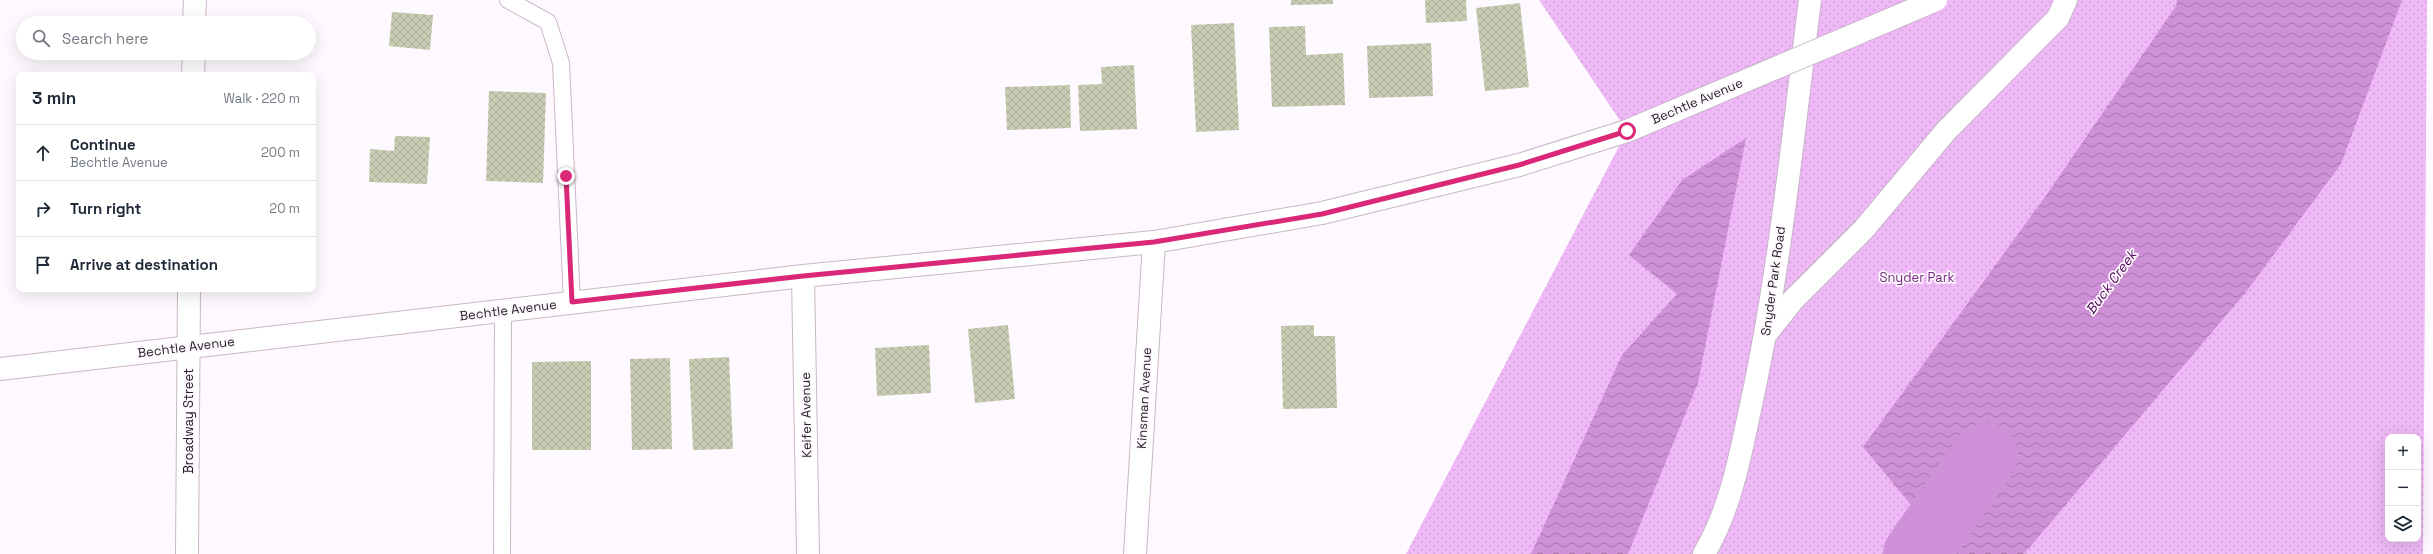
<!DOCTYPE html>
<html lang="en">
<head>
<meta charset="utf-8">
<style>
  body { margin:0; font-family:"Space Grotesk",sans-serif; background:#f2f2f3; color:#1f2937 }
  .controls { position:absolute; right:12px; bottom:12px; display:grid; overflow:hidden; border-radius:8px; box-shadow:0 4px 16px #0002 }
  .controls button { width:36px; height:36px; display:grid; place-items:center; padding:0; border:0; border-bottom:1px solid #e0e1e3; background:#fff; color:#1f2937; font:20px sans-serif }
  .stop { position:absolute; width:12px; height:12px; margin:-9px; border:3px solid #db2777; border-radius:50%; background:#fff }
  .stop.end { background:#db2777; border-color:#fff; box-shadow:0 1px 4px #0008 }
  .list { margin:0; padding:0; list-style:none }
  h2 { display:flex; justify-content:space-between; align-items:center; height:52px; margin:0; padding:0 16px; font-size:17px }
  h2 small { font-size:13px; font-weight:400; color:#747a83 }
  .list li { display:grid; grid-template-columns:26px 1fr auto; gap:12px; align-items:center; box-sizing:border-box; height:56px; padding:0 16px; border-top:1px solid #e0e1e3 }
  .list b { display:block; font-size:15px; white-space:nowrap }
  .list p { margin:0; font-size:13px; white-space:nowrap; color:#747a83 }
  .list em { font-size:13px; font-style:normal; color:#747a83 }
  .icon { flex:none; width:22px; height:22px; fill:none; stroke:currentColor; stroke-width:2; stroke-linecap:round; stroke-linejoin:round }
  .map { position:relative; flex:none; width:2433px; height:554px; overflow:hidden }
  .search { position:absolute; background:#fff; box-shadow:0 4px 16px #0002; left:16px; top:16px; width:300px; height:44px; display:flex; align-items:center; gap:10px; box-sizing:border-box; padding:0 14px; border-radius:22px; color:#747a83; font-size:15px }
  .panel { position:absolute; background:#fff; box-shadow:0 4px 16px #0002; left:16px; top:72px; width:300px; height:220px; border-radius:8px }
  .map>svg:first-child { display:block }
  .park { fill:url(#park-dots); fill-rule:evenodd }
  .water { fill:url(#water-waves) }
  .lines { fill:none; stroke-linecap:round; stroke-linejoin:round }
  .river { stroke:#ce90d6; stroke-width:66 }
  .building { fill:url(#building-cross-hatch) }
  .service-casing { stroke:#c9b6cb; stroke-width:18 }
  .minor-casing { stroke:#c9b6cb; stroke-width:24 }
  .secondary-casing { stroke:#c9b6cb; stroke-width:24 }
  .service { stroke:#fff; stroke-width:16 }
  .minor { stroke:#fff; stroke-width:22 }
  .secondary { stroke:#fff; stroke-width:22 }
  .secondary-bridge-casing { stroke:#c9b6cb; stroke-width:24; stroke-linecap:butt }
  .secondary-bridge { stroke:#fff; stroke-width:22 }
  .route { stroke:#db2777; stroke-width:5 }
  .labels { text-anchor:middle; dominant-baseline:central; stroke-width:3.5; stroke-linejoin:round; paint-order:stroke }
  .street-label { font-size:13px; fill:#251d26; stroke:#fef9fe }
  .park-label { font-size:13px; fill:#762c80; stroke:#fef9fe }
  .water-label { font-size:14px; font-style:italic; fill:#560761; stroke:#fef9fe }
</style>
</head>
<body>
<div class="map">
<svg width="2433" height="554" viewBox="0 0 2433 554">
  <defs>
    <pattern id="park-dots" width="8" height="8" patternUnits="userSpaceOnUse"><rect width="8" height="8" fill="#efb8f6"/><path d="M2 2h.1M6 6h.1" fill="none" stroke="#cd9ed3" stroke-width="1.8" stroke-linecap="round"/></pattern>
    <pattern id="water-waves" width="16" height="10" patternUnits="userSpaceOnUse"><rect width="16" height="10" fill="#ce90d6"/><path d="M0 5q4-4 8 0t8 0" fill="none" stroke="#a775ad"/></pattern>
    <pattern id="building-cross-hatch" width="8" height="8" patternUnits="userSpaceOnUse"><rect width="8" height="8" fill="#c6cdb2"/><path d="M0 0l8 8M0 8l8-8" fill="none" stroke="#aab099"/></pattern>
  </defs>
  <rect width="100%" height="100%" fill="#fef9fe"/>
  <!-- park -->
  <path class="park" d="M 1539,0 L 2427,0 L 2423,554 L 1406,554 L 1627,131 ZM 2388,437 L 2418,437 L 2418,539 L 2388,539 Z"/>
  <!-- water -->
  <g class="water">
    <path d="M 2177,0 L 2402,0 L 2341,164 L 2246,292 L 2024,554 L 1952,554 L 1863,447 L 2045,197 L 2176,6 Z"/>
    <path d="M 1746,138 L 1698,383 L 1628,554 L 1531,554 L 1622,355 L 1677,294 L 1629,255 L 1682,180 Z"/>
  </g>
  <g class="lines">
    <!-- river -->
    <path class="river" d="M 1916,554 L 1985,456"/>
  </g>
  <!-- building -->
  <g class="building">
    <path d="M 1291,0 L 1333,0 L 1333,4 L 1291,5 Z"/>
    <path d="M 1425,0 L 1466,0 L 1467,21 L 1426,23 Z"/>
    <path d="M 1520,3 L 1529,87 L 1485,91 L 1476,8 Z"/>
    <path d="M 392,12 L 433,15 L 430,50 L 389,46 Z"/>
    <path d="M 1234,23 L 1239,130 L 1196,132 L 1191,25 Z"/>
    <path d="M 1305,26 L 1306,55 L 1343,53 L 1345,105 L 1272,107 L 1269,27 Z"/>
    <path d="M 1431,43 L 1433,96 L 1369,98 L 1367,46 Z"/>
    <path d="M 1134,65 L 1137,129 L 1080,131 L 1078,85 L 1102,84 L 1101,67 Z"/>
    <path d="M 1070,85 L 1071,128 L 1007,130 L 1005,87 Z"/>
    <path d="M 489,91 L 546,93 L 543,183 L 486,181 Z"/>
    <path d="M 395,136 L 430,137 L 427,184 L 369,182 L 370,149 L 394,151 Z"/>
    <path d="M 1008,325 L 1015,399 L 975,403 L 968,329 Z"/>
    <path d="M 1314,325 L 1314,336 L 1335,336 L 1337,408 L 1283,409 L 1281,326 Z"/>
    <path d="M 929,345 L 931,393 L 877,396 L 875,348 Z"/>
    <path d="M 729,357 L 733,449 L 693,450 L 689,359 Z"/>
    <path d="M 670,358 L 672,449 L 632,450 L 630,359 Z"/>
    <path d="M 591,361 L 591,450 L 532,450 L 532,362 Z"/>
  </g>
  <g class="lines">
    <!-- service casing -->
    <g class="service-casing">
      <g id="service">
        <path d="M 508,0 L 548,22 L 561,63 L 572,302"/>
        <path d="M 502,554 L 503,311"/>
      </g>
    </g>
    <!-- minor casing -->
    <g class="minor-casing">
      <g id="minor">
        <path d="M 194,23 L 195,0"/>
        <path d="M 193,75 L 194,53"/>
        <path d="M 803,276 L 808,554"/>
        <path d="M 1767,333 L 1793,300 L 1864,229 L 1946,131 L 2058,18 L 2066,0"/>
        <path d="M 187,554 L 189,289"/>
        <path d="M 1135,554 L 1154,242"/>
        <path d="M 1704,554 C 1731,508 1740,456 1751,405 C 1780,271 1793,135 1810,0"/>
      </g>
    </g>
    <!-- secondary casing -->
    <g class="secondary-casing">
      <path id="secondary" d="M 0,369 L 803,276 L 1154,242 L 1322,213 L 1519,165 L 1627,131"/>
    </g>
    <!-- service -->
    <use href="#service" class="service"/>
    <!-- minor -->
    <use href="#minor" class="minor"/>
    <!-- secondary -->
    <use href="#secondary" class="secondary"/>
    <!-- secondary-bridge casing -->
    <g class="secondary-bridge-casing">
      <path id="secondary-bridge" d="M 1627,131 L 1936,0"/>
    </g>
    <!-- secondary-bridge -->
    <use href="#secondary-bridge" class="secondary-bridge"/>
  </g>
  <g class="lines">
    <!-- route -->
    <path class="route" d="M 566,176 L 572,302 L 803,276 L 1154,242 L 1322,214 L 1519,165 L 1627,131"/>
  </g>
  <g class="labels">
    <!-- street labels -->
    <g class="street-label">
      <text transform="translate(1697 101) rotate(-23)">Bechtle Avenue</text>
      <text transform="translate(1773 281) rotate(-82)">Snyder Park Road</text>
      <text transform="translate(508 310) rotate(-7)">Bechtle Avenue</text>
      <text transform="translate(186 347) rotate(-7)">Bechtle Avenue</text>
      <text transform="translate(1144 398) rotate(-87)">Kinsman Avenue</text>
      <text transform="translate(806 415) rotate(-91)">Keifer Avenue</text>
      <text transform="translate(188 421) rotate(-90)">Broadway Street</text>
    </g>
    <!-- park labels -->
    <g class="park-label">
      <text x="1917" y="277">Snyder Park</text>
    </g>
    <!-- water labels -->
    <g class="water-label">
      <text transform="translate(2111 282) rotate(-54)">Buck Creek</text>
    </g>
  </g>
</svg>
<div class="controls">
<button>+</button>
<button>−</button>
<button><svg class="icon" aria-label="layers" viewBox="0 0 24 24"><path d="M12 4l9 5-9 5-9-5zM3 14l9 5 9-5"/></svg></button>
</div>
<div class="stop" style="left:1627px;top:131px"></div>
<div class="stop end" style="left:566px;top:176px"></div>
<div class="search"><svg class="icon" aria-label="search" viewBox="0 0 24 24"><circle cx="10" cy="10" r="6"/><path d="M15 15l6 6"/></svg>Search here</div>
<section class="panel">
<h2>3 min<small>Walk · 220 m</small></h2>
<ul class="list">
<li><svg class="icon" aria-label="ahead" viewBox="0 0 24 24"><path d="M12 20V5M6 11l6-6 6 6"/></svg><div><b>Continue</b><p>Bechtle Avenue</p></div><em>200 m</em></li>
<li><svg class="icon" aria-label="right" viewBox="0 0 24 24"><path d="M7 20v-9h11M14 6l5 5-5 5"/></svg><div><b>Turn right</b></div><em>20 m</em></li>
<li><svg class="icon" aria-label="arrive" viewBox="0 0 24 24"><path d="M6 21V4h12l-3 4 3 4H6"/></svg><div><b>Arrive at destination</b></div></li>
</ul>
</section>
</div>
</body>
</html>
